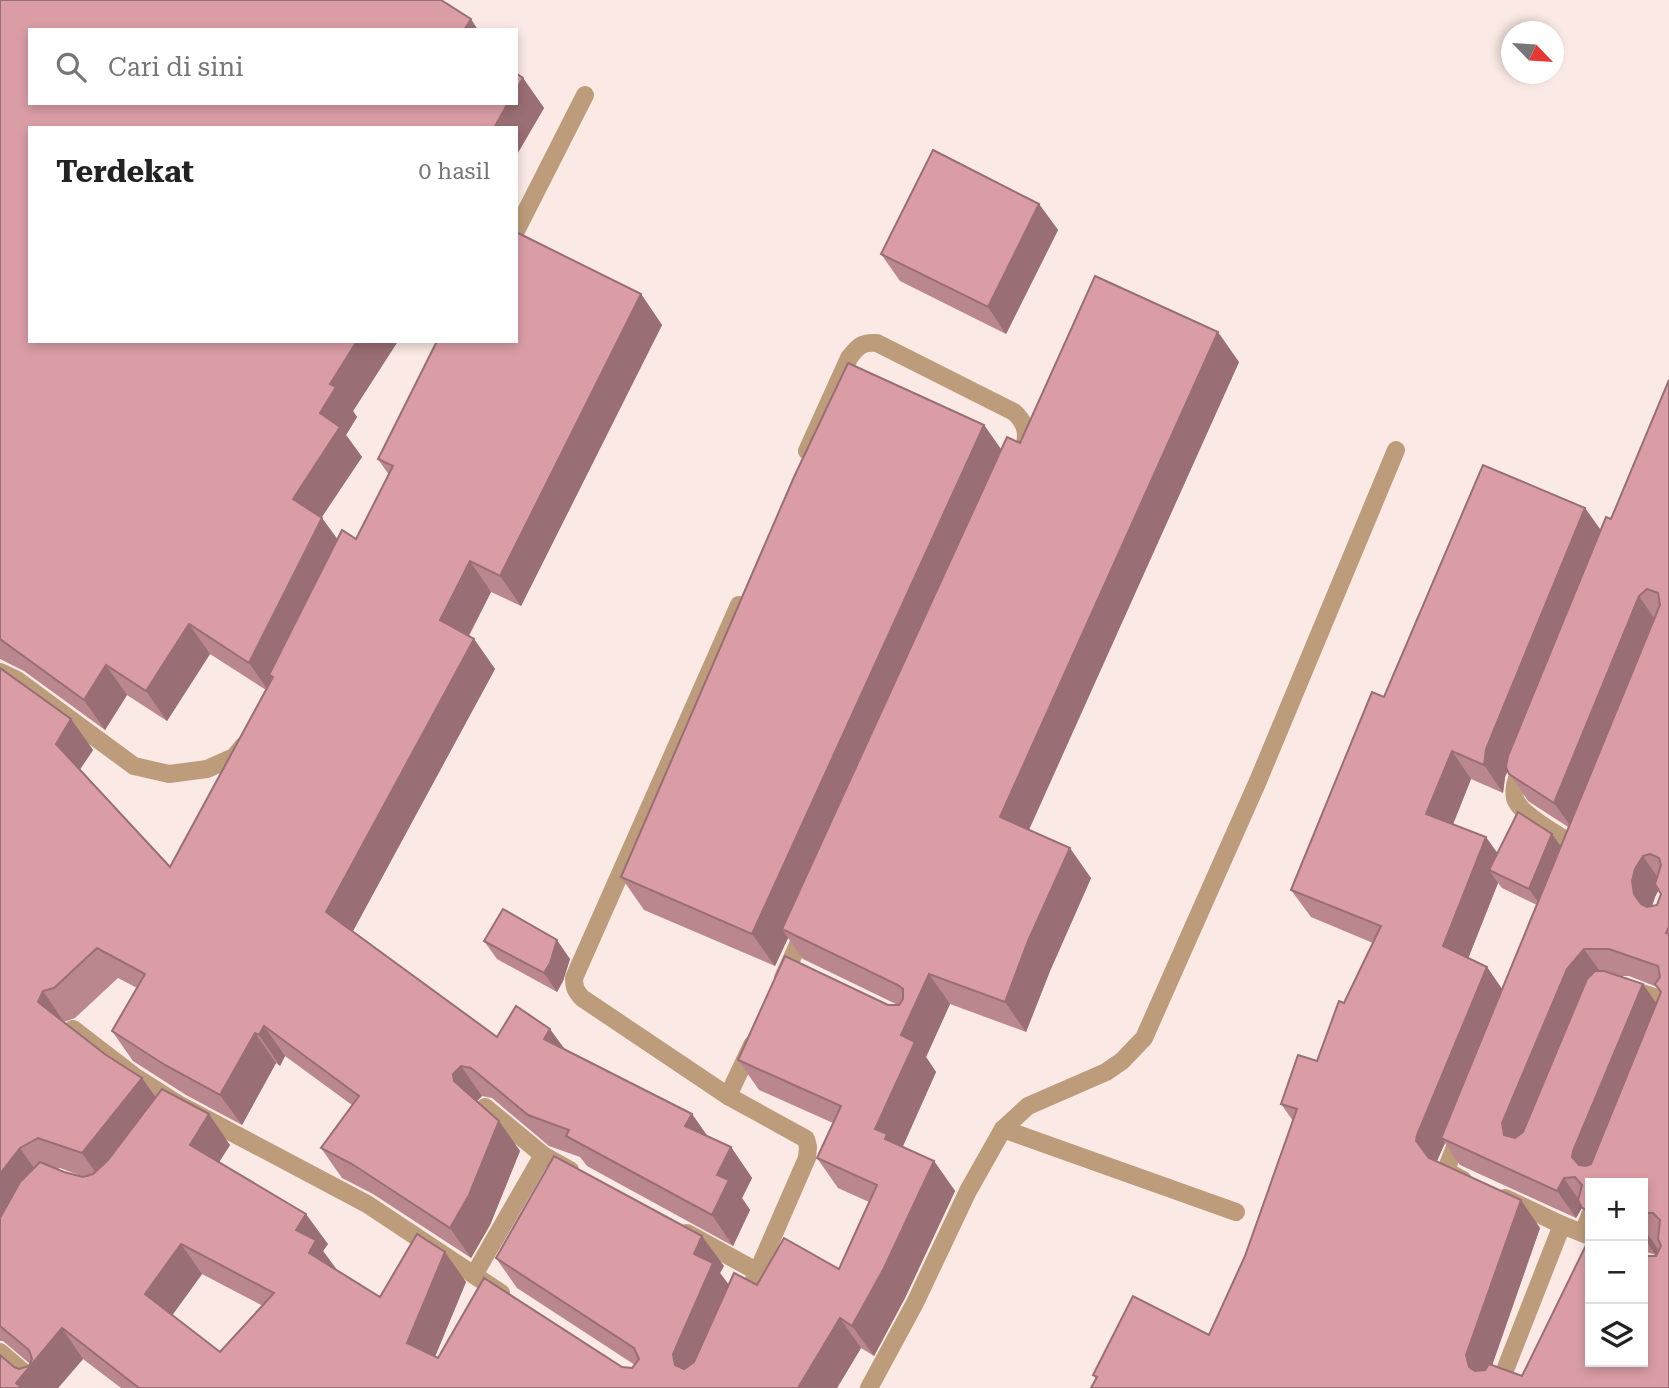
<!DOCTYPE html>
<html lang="id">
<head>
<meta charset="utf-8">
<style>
  body { margin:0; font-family:"Roboto Serif",serif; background:#f6f6f6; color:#222 }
  .controls { position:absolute; right:21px; bottom:21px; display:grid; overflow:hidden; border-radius:0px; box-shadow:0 4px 10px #0003 }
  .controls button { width:63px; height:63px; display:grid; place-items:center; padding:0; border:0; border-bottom:2px solid #e0e0e0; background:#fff; color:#222; font:35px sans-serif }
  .compass { position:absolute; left:1501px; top:21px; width:63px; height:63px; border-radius:50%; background:#fff; box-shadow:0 4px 10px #0003; rotate:115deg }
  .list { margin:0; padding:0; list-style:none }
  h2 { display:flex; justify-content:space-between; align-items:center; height:91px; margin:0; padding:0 28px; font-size:30px }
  h2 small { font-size:23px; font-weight:400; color:#767676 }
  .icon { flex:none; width:38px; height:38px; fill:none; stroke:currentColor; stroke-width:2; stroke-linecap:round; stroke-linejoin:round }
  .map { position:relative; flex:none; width:1669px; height:1388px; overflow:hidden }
  .search { position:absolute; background:#fff; box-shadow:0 4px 10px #0003; left:28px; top:28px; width:490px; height:77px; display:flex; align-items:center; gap:18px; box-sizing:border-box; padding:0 24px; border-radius:0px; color:#767676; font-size:26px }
  .panel { position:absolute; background:#fff; box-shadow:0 4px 10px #0003; left:28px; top:126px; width:490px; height:217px; border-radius:0px }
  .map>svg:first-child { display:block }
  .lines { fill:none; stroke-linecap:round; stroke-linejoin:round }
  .minor { stroke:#bd9c7b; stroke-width:18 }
  .wall { fill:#bb878e; fill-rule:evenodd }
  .shaded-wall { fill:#996e74 }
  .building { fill:#da9da5; stroke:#996e74; stroke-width:2; fill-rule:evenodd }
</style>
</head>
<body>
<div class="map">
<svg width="1669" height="1388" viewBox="0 0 1669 1388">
  <rect width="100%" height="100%" fill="#fae9e4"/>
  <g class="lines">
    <!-- minor -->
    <g class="minor">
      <path d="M 516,231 L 585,95"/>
      <path d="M 807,451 L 849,358 C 858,346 862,342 877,343 L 1014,412 C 1027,424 1029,436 1022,452"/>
      <path d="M 739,605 L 574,978 C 574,988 576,991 582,998 L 728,1096 L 806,1139 L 808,1147 L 807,1158 L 743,1305"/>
      <path d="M 0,672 L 17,680 L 134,766 L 169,774 L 207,769 L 234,757 L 244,745"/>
      <path d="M 1524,760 C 1520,772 1512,785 1515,798 C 1519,815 1564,838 1579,848 L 1581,845"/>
      <path d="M 783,978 L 806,927"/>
      <path d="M 1630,989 L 1669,1002"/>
      <path d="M 73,1029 L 134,1076 L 180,1105 L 367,1204 L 501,1293"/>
      <path d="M 728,1096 L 752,1045"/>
      <path d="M 485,1107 L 543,1155 L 570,1170"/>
      <path d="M 1003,1129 L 1236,1212"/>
      <path d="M 1461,1132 L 1447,1167 L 1450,1173 L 1463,1180"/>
      <path d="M 1505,1198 L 1562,1225"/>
      <path d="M 687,1233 L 758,1272"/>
      <path d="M 1583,1233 L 1590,1215"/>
      <path d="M 474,1275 L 543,1155"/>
      <path d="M 0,1352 L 42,1388"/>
      <path d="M 869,1388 L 915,1303 L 968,1191 L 1003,1129 L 1028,1106 L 1106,1072 L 1122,1061 L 1144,1038 L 1258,781 L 1396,450"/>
      <path d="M 1498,1388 L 1562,1225 L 1590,1236"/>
    </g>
  </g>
  <!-- wall -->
  <g class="wall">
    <path d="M 0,0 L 30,30 L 523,78 L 544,108 L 516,156 L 516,128 L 30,341 L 398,341 L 353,411 L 357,417 L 346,435 L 362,457 L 321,517 L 337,539 L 356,539 L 389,475 L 378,459 L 437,342 L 435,341 L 516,341 L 641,294 L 662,325 L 521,606 L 491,592 L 469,636 L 474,639 L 495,669 L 353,931 L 497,1037 L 565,1050 L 692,1114 L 708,1137 L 731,1147 L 752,1178 L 742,1198 L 750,1210 L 733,1246 L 587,1166 L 580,1157 L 549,1146 L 492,1098 L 482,1096 L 477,1101 L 499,1121 L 520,1151 L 490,1225 L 471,1258 L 373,1194 L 342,1178 L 321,1148 L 352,1105 L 285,1056 L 280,1066 L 276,1063 L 242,1125 L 186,1095 L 133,1061 L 112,1031 L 137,988 L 118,978 L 75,1018 L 64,1022 L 106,1055 L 142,1078 L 156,1097 L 230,1145 L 219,1162 L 328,1244 L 323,1251 L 337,1270 L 380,1297 L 466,1282 L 435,1357 L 438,1358 L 632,1368 L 635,1365 L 517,1288 L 496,1258 L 724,1266 L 720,1273 L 729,1285 L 757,1285 L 839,1269 L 869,1202 L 838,1188 L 817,1158 L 833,1123 L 759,1090 L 738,1060 L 888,1005 L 898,1005 L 803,959 L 788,938 L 775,966 L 644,910 L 621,877 L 984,425 L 1001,449 L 1239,362 L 1029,830 L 1091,878 L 1050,971 L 1026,1032 L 950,1004 L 926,1057 L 936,1072 L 902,1147 L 934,1161 L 955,1191 L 905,1298 L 874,1356 L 861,1348 L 837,1388 L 121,1388 L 83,1359 L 58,1388 L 0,1388 L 14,1367 L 19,1369 L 29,1366 L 30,1364 L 3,1341 L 0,1341 L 0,668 L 71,719 L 93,750 L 80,769 L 170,867 L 266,690 L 210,654 L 167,721 L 127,695 L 105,730 L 24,671 L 0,659 ZM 60,1168 L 84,1177 L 64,1172 L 57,1169 ZM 202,1274 L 263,1306 L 220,1352 L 172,1315 Z"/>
    <path d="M 1039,204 L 1058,230 L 1006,334 L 900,281 L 881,254 Z"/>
    <path d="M 1669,380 L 1669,1388 L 1096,1379 L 1093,1375 L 1209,1335 L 1245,1256 L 1293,1121 L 1281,1104 L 1317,1061 L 1373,943 L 1311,917 L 1291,890 L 1384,697 L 1585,508 L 1601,531 L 1611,519 ZM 1508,771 L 1528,801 L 1568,827 L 1561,846 L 1498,853 L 1453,824 L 1471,779 L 1503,793 L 1505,777 ZM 1498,883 L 1502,888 L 1537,905 L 1502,989 L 1487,967 L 1468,958 ZM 1658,890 L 1661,894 L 1657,905 L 1652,906 L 1655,897 ZM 1621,976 L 1629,976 L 1657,987 L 1661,992 L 1656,1003 L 1643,984 ZM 1445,1143 L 1460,1165 L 1576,1218 L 1582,1208 L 1590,1220 L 1590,1211 L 1643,1183 L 1643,1251 L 1656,1255 L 1590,1362 L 1522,1376 L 1492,1365 L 1540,1228 L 1437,1161 Z"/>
    <path d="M 484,941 L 570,959 L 563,981 L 557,992 L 497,959 Z"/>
  </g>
  <!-- shaded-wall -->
  <g class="shaded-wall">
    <path d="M 471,19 L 478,30 L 464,30 Z"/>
    <path d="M 523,78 L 544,108 L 516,156 L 516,128 L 494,128 L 508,103 L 516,103 L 516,90 Z"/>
    <path d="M 1039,204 L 1058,230 L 1006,334 L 988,307 Z"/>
    <path d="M 641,294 L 662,325 L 521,606 L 500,576 Z"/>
    <path d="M 1218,332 L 1239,362 L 1021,847 L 1000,817 Z"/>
    <path d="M 357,341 L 398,341 L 353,411 L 357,417 L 346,435 L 362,457 L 314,529 L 293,499 L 320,413 L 330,384 Z"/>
    <path d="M 984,425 L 1007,458 L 782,929 L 788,938 L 775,966 L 752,934 Z"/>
    <path d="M 1585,508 L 1605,536 L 1505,777 L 1503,793 L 1484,765 L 1486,749 Z"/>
    <path d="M 322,518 L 344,548 L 273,677 L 269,675 L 275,684 L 270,693 L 249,663 Z"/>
    <path d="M 470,561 L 491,592 L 461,650 L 440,620 Z"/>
    <path d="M 1639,596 L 1658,624 L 1574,831 L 1554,803 Z"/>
    <path d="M 189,624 L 210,654 L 167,721 L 146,691 Z"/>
    <path d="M 474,639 L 495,669 L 347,942 L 326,912 Z"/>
    <path d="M 106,665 L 127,695 L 105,730 L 84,700 Z"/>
    <path d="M 71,719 L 93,750 L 77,774 L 56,744 Z"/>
    <path d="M 1452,751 L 1471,779 L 1446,842 L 1426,814 Z"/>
    <path d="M 1552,834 L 1565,852 L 1542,907 L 1529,889 Z"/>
    <path d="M 1486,837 L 1506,865 L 1489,870 L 1498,883 L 1462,974 L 1443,946 Z"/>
    <path d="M 1070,848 L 1091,878 L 1050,971 L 1026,1032 L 1005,1002 L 1028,941 Z"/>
    <path d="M 1643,856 L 1662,884 L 1655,897 L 1651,909 L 1653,922 L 1634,894 L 1632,881 L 1635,869 Z"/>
    <path d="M 557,940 L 570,959 L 563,981 L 557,992 L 544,973 Z"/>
    <path d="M 1584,949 L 1604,977 L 1523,1162 L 1504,1135 L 1502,1123 L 1567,969 Z"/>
    <path d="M 1487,967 L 1506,995 L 1441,1138 L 1445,1143 L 1436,1163 L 1436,1169 L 1416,1141 L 1417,1135 Z"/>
    <path d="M 929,974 L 950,1004 L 926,1057 L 936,1072 L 900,1153 L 875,1129 L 901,1035 Z"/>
    <path d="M 1643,984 L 1662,1012 L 1592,1183 L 1572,1157 L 1573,1151 Z"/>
    <path d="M 43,991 L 64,1022 L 59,1032 L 38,1002 Z"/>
    <path d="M 264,1026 L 285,1056 L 280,1066 L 259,1035 Z"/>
    <path d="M 550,1029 L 572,1059 L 544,1039 Z"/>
    <path d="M 255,1033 L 276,1063 L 242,1125 L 220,1095 Z"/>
    <path d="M 461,1066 L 482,1096 L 474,1104 L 454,1081 L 453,1074 Z"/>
    <path d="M 142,1078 L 163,1108 L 103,1183 L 82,1153 Z"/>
    <path d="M 209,1114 L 230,1145 L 211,1175 L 190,1145 Z"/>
    <path d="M 692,1114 L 713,1144 L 685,1126 Z"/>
    <path d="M 499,1121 L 520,1151 L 490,1225 L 471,1258 L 450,1228 Z"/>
    <path d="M 731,1147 L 752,1178 L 742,1198 L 750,1210 L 733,1246 L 712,1215 L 717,1175 Z"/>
    <path d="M 20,1148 L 41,1178 L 0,1243 L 0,1174 Z"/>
    <path d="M 934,1161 L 955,1191 L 905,1298 L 874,1356 L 852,1326 Z"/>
    <path d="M 1564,1178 L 1583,1206 L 1576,1218 L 1557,1191 Z"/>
    <path d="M 1521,1200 L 1540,1228 L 1486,1383 L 1469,1367 L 1466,1355 Z"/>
    <path d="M 306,1214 L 328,1244 L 323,1251 L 337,1270 L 309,1253 L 296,1230 Z"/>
    <path d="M 1643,1228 L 1658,1249 L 1656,1256 L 1643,1236 Z"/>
    <path d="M 702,1236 L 724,1266 L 720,1273 L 735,1293 L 694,1384 L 675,1365 L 673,1354 L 694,1254 Z"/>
    <path d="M 181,1244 L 202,1274 L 166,1324 L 145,1294 Z"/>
    <path d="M 445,1252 L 466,1282 L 428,1373 L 407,1343 Z"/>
    <path d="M 840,1318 L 861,1348 L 837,1388 L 798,1388 Z"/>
    <path d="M 62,1328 L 83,1359 L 58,1388 L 20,1388 L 16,1383 Z"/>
  </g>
  <!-- building -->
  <g class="building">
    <path d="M 0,0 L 441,0 L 471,19 L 464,30 L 30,30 L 30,103 L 508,103 L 494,128 L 30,128 L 30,341 L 357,341 L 330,384 L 336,387 L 320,413 L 340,427 L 293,499 L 322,518 L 249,663 L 189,624 L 146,691 L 106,665 L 84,700 L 0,639 Z"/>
    <path d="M 516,73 L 523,78 L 516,90 Z"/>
    <path d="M 933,150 L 1039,204 L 988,307 L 881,254 Z"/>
    <path d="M 516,232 L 641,294 L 500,576 L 470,561 L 440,620 L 474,639 L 326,912 L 497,1037 L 516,1006 L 550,1029 L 544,1039 L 692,1114 L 685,1126 L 731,1147 L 717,1175 L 729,1180 L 712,1215 L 566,1136 L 569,1130 L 528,1115 L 471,1068 L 461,1066 L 453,1074 L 454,1081 L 499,1121 L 469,1195 L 450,1228 L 352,1164 L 321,1148 L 359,1096 L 264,1026 L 259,1035 L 255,1033 L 220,1095 L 165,1065 L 112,1031 L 145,974 L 97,948 L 54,988 L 43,991 L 38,1002 L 106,1055 L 142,1078 L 82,1153 L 38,1138 L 20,1148 L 0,1174 L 0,668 L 71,719 L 56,744 L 170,867 L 273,677 L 269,675 L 342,530 L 356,539 L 393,466 L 378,459 L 437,341 L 516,341 Z"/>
    <path d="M 1095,276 L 1218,332 L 1000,817 L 1070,848 L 1028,941 L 1005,1002 L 929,974 L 901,1035 L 915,1042 L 875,1129 L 887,1134 L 885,1139 L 934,1161 L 884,1268 L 852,1326 L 840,1318 L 798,1388 L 139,1388 L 62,1328 L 16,1383 L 22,1388 L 0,1388 L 0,1355 L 14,1367 L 19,1369 L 29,1366 L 32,1359 L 29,1350 L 0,1326 L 0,1218 L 20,1182 L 40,1162 L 64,1172 L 83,1177 L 93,1174 L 108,1160 L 162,1089 L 209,1114 L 190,1145 L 306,1214 L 296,1230 L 316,1240 L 309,1253 L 380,1297 L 417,1234 L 445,1252 L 407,1343 L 438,1358 L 484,1278 L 622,1367 L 632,1368 L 639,1359 L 634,1348 L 496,1258 L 554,1156 L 702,1236 L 694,1254 L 713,1263 L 673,1354 L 675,1365 L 684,1369 L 694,1362 L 734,1273 L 757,1285 L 784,1238 L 839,1269 L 877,1185 L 817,1158 L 841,1106 L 738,1060 L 785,956 L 888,1005 L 899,1005 L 903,999 L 903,989 L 898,985 L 782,929 L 1007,437 L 1020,443 ZM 181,1244 L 274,1293 L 220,1352 L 145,1294 Z"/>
    <path d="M 848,363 L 984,425 L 752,934 L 621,877 L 794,477 Z"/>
    <path d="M 1669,380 L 1669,927 L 1666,933 L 1669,934 L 1669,1388 L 1091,1388 L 1097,1377 L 1093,1375 L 1133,1296 L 1209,1335 L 1245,1256 L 1297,1109 L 1281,1104 L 1298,1055 L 1317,1061 L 1339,1001 L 1344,1003 L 1381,926 L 1291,890 L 1372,692 L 1384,697 L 1483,465 L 1585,508 L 1486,749 L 1484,765 L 1452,751 L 1426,814 L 1486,837 L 1443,946 L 1487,967 L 1417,1135 L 1416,1141 L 1429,1158 L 1521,1200 L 1466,1355 L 1469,1367 L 1475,1371 L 1485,1370 L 1489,1364 L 1522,1376 L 1590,1237 L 1590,1362 L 1643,1362 L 1643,1256 L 1656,1256 L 1661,1246 L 1658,1239 L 1660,1220 L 1653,1213 L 1647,1213 L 1643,1217 L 1643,1183 L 1590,1183 L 1590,1211 L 1582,1208 L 1578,1200 L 1582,1185 L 1575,1177 L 1564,1178 L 1557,1191 L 1441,1138 L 1660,605 L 1658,593 L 1647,589 L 1639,596 L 1554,803 L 1509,774 L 1506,767 L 1508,756 L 1606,517 L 1611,519 ZM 1650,854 L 1659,858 L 1661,865 L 1655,884 L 1661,894 L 1657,905 L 1647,907 L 1641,904 L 1634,894 L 1632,881 L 1635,869 L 1643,856 ZM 1584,949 L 1609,949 L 1658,966 L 1660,977 L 1655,984 L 1661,992 L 1591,1164 L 1586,1166 L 1579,1165 L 1572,1157 L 1573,1151 L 1643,984 L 1604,971 L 1595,971 L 1587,979 L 1523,1132 L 1515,1138 L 1504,1135 L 1502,1123 L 1567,969 Z"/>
    <path d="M 1518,812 L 1552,834 L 1529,889 L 1489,870 Z"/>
    <path d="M 503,909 L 557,940 L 550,963 L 544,973 L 484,941 Z"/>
  </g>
</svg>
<div class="controls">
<button>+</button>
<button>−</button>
<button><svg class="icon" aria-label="layers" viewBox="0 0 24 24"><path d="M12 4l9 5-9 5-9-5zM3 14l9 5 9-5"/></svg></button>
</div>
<svg class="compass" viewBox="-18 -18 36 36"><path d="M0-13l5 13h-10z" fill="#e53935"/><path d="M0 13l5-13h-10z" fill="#767676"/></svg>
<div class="search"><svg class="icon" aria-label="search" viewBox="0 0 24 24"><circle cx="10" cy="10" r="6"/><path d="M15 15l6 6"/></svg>Cari di sini</div>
<section class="panel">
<h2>Terdekat<small>0 hasil</small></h2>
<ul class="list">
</ul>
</section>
</div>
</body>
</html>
